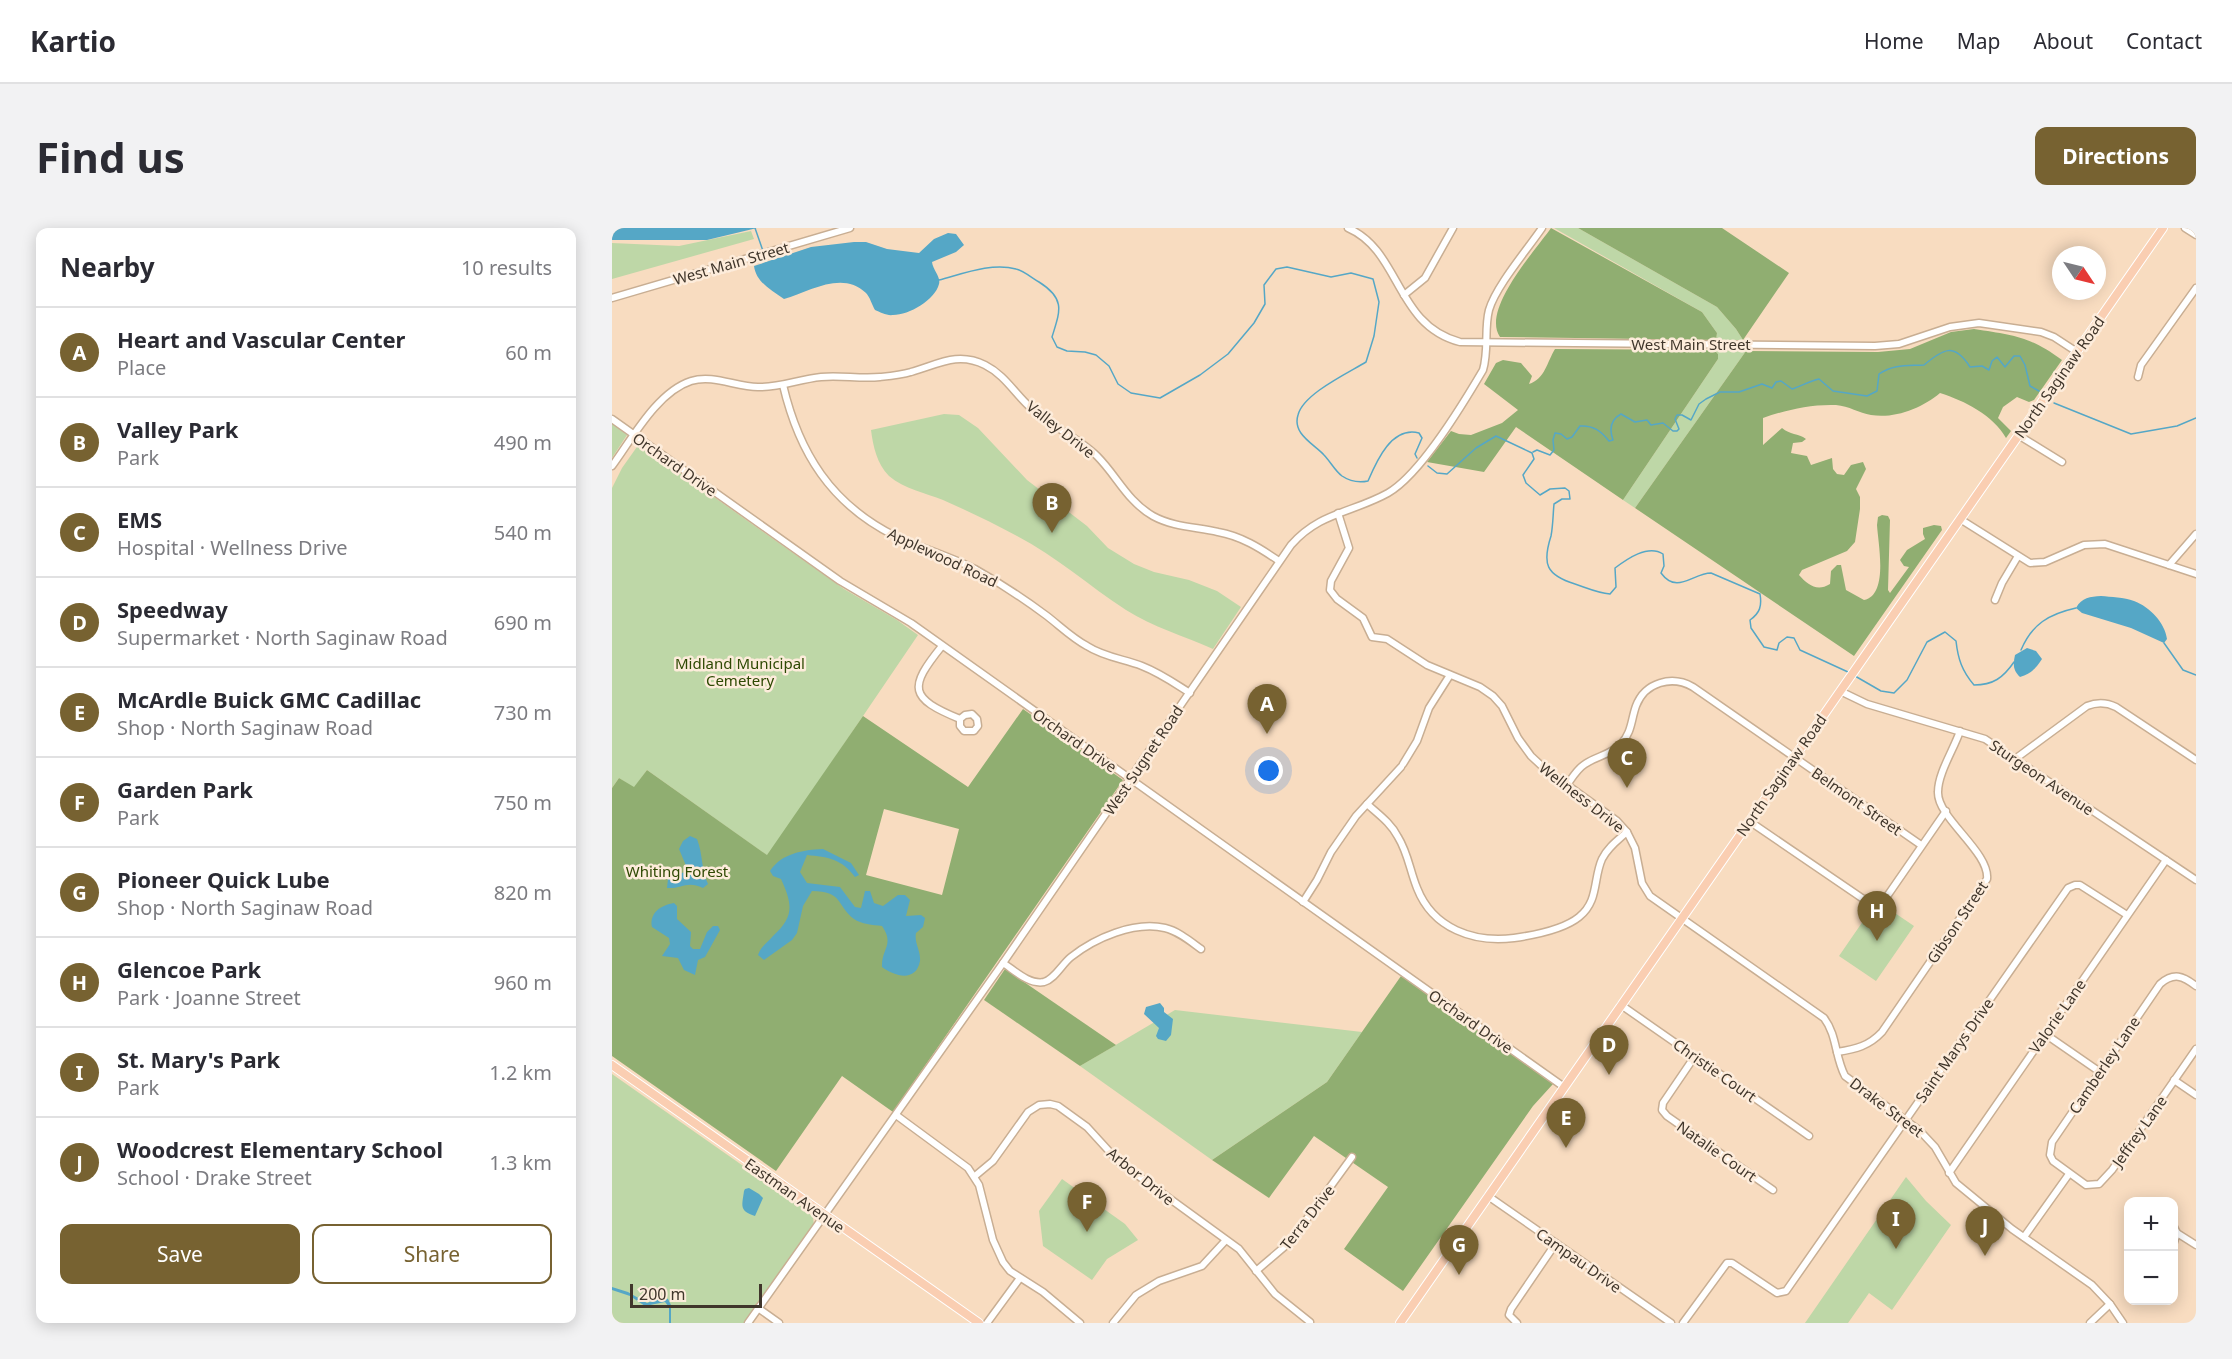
<!DOCTYPE html>
<html lang="en">
<head>
<meta charset="utf-8">
<style>
  body { margin:0; font-family:"Noto Sans",sans-serif; background:#f2f2f3; color:#2b2b33 }
  .controls { position:absolute; right:18px; bottom:18px; display:grid; overflow:hidden; border-radius:12px; box-shadow:0 3px 15px #0003 }
  .controls button { width:54px; height:54px; display:grid; place-items:center; padding:0; border:0; border-bottom:2px solid #e1e1e2; background:#fff; color:#2b2b33; font:30px sans-serif }
  .compass { position:absolute; left:1440px; top:18px; width:54px; height:54px; border-radius:50%; background:#fff; box-shadow:0 3px 15px #0003; rotate:125deg }
  .scale { position:absolute; left:18px; bottom:15px; width:132px; box-sizing:border-box; padding-left:6px; border:3px solid #40362b; border-top:0; font-size:16px; line-height:21px; white-space:nowrap; color:#40362b; -webkit-text-stroke:4px #fdecdb; paint-order:stroke }
  .you { position:absolute; left:657px; top:543px; width:21px; height:21px; margin:-15px; border:4px solid #fff; border-radius:50%; background:#1a73e8; box-shadow:0 0 0 9px #1a73e833 }
  .badge { display:grid; place-items:center; width:39px; height:39px; border-radius:50%; background:#776231; color:#fff; font-size:20px; font-weight:700 }
  .pin { position:absolute; translate:-50% -50px; filter:drop-shadow(0 2px 3px #0008) }
  .pin::after { content:''; position:absolute; top:32px; width:21px; height:18px; background:inherit; clip-path:polygon(0 0,100% 0,50% 100%) }
  .list { margin:0; padding:0; list-style:none }
  h2 { display:flex; justify-content:space-between; align-items:center; height:78px; margin:0; padding:0 24px; font-size:26px }
  h2 small { font-size:20px; font-weight:400; color:#7c7c81 }
  .list li { display:grid; grid-template-columns:39px 1fr auto; gap:18px; align-items:center; box-sizing:border-box; height:90px; padding:0 24px; border-top:2px solid #e1e1e2 }
  .list b { display:block; font-size:22px; white-space:nowrap }
  .list p { margin:0; font-size:20px; white-space:nowrap; color:#7c7c81 }
  .list em { font-size:20px; font-style:normal; color:#7c7c81 }
  .actions { display:flex; gap:12px; padding:18px 24px }
  .actions a { flex:1; padding:14px 0; border:2px solid #776231; border-radius:12px; text-align:center; font-size:21px; color:#776231 }
  .actions .main { background:#776231; color:#fff }
  .map { position:relative; flex:none; width:1584px; height:1095px; overflow:hidden; border-radius:12px }
  header { display:flex; align-items:center; gap:36px; box-sizing:border-box; height:84px; padding:0 30px; background:#fff; border-bottom:2px solid #e1e1e2 }
  header strong { font-size:28px }
  nav { display:flex; gap:33px; margin-inline-start:auto; font-size:21px }
  .intro { display:flex; align-items:center; justify-content:space-between; box-sizing:border-box; height:144px; padding:0 36px }
  h1 { margin:0; font-size:42px }
  .button { padding:15px 27px; border-radius:12px; background:#776231; color:#fff; font-size:21px; font-weight:700 }
  main { display:flex; gap:36px; padding:0 36px }
  aside { flex:1; background:#fff; border-radius:12px; box-shadow:0 3px 15px #0003 }
  .map>svg:first-child { display:block }
  .green { fill:#bed7a7 }
  .forest { fill:#90ae71; fill-rule:evenodd }
  .water { fill:#55a7c6 }
  .lines { fill:none; stroke-linecap:round; stroke-linejoin:round }
  .stream { stroke:#55a7c6; stroke-width:1.5 }
  .minor-casing { stroke:#c8ae93; stroke-width:9 }
  .major-casing { stroke:#fff; stroke-width:10 }
  .minor { stroke:#fff; stroke-width:6 }
  .major { stroke:#faceb2; stroke-width:8 }
  .labels { text-anchor:middle; dominant-baseline:central; stroke-width:5; stroke-linejoin:round; paint-order:stroke }
  .street-label { font-size:15px; fill:#40362b; stroke:#fdecdb }
  .park-label { font-size:15px; fill:#2e4903; stroke:#fdecdb }
</style>
</head>
<body>
<header>
<strong>Kartio</strong>
<nav><a>Home</a><a>Map</a><a>About</a><a>Contact</a></nav>
</header>
<div class="intro"><h1>Find us</h1><a class="button">Directions</a></div>
<main>
<aside>
<h2>Nearby<small>10 results</small></h2>
<ul class="list">
<li><span class="badge">A</span><div><b>Heart and Vascular Center</b><p>Place</p></div><em>60 m</em></li>
<li><span class="badge">B</span><div><b>Valley Park</b><p>Park</p></div><em>490 m</em></li>
<li><span class="badge">C</span><div><b>EMS</b><p>Hospital · Wellness Drive</p></div><em>540 m</em></li>
<li><span class="badge">D</span><div><b>Speedway</b><p>Supermarket · North Saginaw Road</p></div><em>690 m</em></li>
<li><span class="badge">E</span><div><b>McArdle Buick GMC Cadillac</b><p>Shop · North Saginaw Road</p></div><em>730 m</em></li>
<li><span class="badge">F</span><div><b>Garden Park</b><p>Park</p></div><em>750 m</em></li>
<li><span class="badge">G</span><div><b>Pioneer Quick Lube</b><p>Shop · North Saginaw Road</p></div><em>820 m</em></li>
<li><span class="badge">H</span><div><b>Glencoe Park</b><p>Park · Joanne Street</p></div><em>960 m</em></li>
<li><span class="badge">I</span><div><b>St. Mary's Park</b><p>Park</p></div><em>1.2 km</em></li>
<li><span class="badge">J</span><div><b>Woodcrest Elementary School</b><p>School · Drake Street</p></div><em>1.3 km</em></li>
</ul>
<div class="actions"><a class="main">Save</a><a>Share</a></div>
</aside>
<div class="map">
<svg width="1584" height="1095" viewBox="0 0 1584 1095">
  <rect width="100%" height="100%" fill="#f8dcc0"/>
  <!-- green -->
  <g class="green">
    <path d="M 942,0 L 966,0 L 1105,79 L 1124,101 L 1131,112 L 1104,112 L 1105,105 L 1090,84 Z"/>
    <path d="M 139,3 L 142,11 L 0,51 L 0,15 L 67,18 Z"/>
    <path d="M 1102,122 L 1134,123 L 1023,280 L 1011,272 L 1106,131 L 1106,126 Z"/>
    <path d="M 332,186 L 347,187 L 366,200 L 415,252 L 475,298 L 496,320 L 522,336 L 542,344 L 577,352 L 605,363 L 629,379 L 601,421 C 572,408 541,399 514,382 C 477,358 444,328 405,308 C 381,295 356,283 331,272 C 314,265 292,261 277,248 C 265,236 261,218 259,202 Z"/>
    <path d="M 0,195 L 15,207 L 0,230 Z"/>
    <path d="M 27,216 L 232,361 L 285,392 L 306,407 L 156,628 L 35,542 L 22,560 L 7,550 L 0,560 L 0,260 L 10,240 Z"/>
    <path d="M 1274,679 L 1302,698 L 1264,753 L 1227,728 L 1258,683 L 1268,685 Z"/>
    <path d="M 563,782 L 750,804 L 715,854 L 600,932 L 468,838 Z"/>
    <path d="M 0,846 L 190,979 L 201,989 L 202,998 L 133,1095 L 0,1095 Z"/>
    <path d="M 1294,949 L 1314,973 L 1339,997 L 1280,1082 L 1257,1065 L 1236,1095 L 1193,1095 Z"/>
    <path d="M 450,951 L 513,996 L 526,1012 L 495,1031 L 480,1052 L 431,1018 L 427,983 Z"/>
  </g>
  <!-- forest -->
  <g class="forest">
    <path d="M 939,0 L 1090,84 L 1105,105 L 1104,112 L 888,109 C 869,82 923,23 939,0 Z"/>
    <path d="M 966,0 L 1110,0 L 1177,45 L 1131,112 L 1124,101 L 1105,79 Z"/>
    <path d="M 1362,101 C 1401,107 1417,108 1450,132 L 1422,172 L 1417,174 L 1405,169 L 1391,179 L 1386,190 L 1399,203 L 1394,210 C 1381,187 1353,173 1328,165 C 1310,180 1283,191 1259,187 C 1247,185 1237,178 1224,177 C 1199,176 1174,182 1151,190 L 1151,217 L 1170,200 C 1178,207 1186,205 1194,211 L 1190,214 L 1181,215 L 1179,225 L 1195,228 L 1199,237 L 1220,230 L 1221,241 L 1225,246 L 1232,247 L 1239,237 L 1251,234 L 1254,241 L 1244,261 L 1248,269 L 1248,281 L 1243,314 L 1235,323 L 1190,342 L 1187,347 C 1196,357 1205,364 1218,356 L 1219,343 L 1225,337 L 1229,337 L 1234,362 L 1252,372 C 1277,367 1266,315 1265,297 L 1266,289 L 1270,287 L 1276,288 L 1278,292 L 1276,362 L 1278,365 L 1297,339 L 1292,338 L 1288,332 L 1295,322 L 1313,311 L 1311,306 L 1311,300 L 1322,297 L 1329,298 L 1330,302 L 1242,428 L 1023,280 L 1134,123 L 1266,124 L 1298,121 L 1339,104 Z"/>
    <path d="M 943,121 L 1102,122 L 1106,126 L 1106,131 L 1011,272 L 904,199 L 872,244 L 815,234 L 839,203 L 847,206 L 859,207 L 890,195 L 906,182 L 872,156 L 884,135 L 891,132 L 909,135 L 920,148 L 917,156 C 933,151 935,134 943,121 Z"/>
    <path d="M 411,481 L 511,552 L 281,884 L 230,848 L 164,943 L 0,828 L 0,560 L 7,550 L 22,559 L 35,542 L 155,627 L 251,488 L 356,559 ZM 272,581 L 347,601 L 330,667 L 254,647 Z"/>
    <path d="M 393,741 L 504,817 L 468,838 L 372,772 Z"/>
    <path d="M 789,748 L 941,856 L 921,878 L 791,1063 L 732,1021 L 776,959 L 702,908 L 657,970 L 600,932 L 715,854 Z"/>
  </g>
  <!-- water -->
  <g class="water">
    <path d="M 0,0 L 145,0 L 95,12 L 0,12 Z"/>
    <path d="M 336,5 L 344,6 L 352,17 L 344,24 L 320,34 C 321,42 329,49 327,56 C 323,72 297,87 281,87 C 275,88 268,84 263,82 C 260,77 258,69 254,65 C 230,42 197,64 172,71 C 159,62 144,54 142,38 L 199,19 L 242,14 L 254,14 L 275,21 L 307,25 L 322,11 Z"/>
    <path d="M 1489,368 C 1499,369 1512,369 1522,373 C 1538,379 1553,395 1555,411 L 1552,415 L 1519,400 L 1470,385 L 1464,380 C 1470,369 1478,369 1489,368 Z"/>
    <path d="M 1415,420 L 1424,423 L 1430,431 C 1424,440 1419,446 1408,449 C 1401,442 1401,437 1403,427 Z"/>
    <path d="M 78,608 L 85,611 C 91,626 89,641 96,656 L 91,660 C 75,652 70,661 55,660 L 56,651 L 65,646 L 74,644 L 75,640 L 67,621 L 71,613 Z"/>
    <path d="M 211,621 L 239,635 L 247,647 L 243,649 C 230,631 216,629 195,627 L 188,644 L 195,655 L 228,659 L 243,679 L 249,680 L 253,663 L 258,663 L 262,675 L 271,678 L 286,667 L 293,667 L 298,672 L 294,688 L 309,687 L 313,690 L 311,699 L 304,705 C 302,715 309,723 308,733 C 304,755 282,748 270,739 C 269,721 283,717 270,698 C 261,697 249,696 242,691 C 224,677 231,663 200,663 L 191,678 L 185,705 L 180,712 L 152,732 L 146,727 C 149,718 155,715 161,708 C 182,689 181,677 169,651 L 161,648 L 158,643 C 170,625 191,622 211,621 Z"/>
    <path d="M 62,675 L 65,678 L 65,691 L 79,704 L 78,718 L 81,721 L 88,721 L 95,704 L 101,698 L 106,698 L 108,702 L 93,729 L 86,732 L 83,747 L 72,742 L 66,730 L 50,728 L 58,716 L 57,710 L 40,699 C 37,685 49,677 62,675 Z"/>
    <path d="M 548,775 L 552,780 L 552,784 L 561,791 L 559,807 L 554,813 L 546,811 L 544,808 L 547,800 L 532,786 L 534,779 Z"/>
    <path d="M 137,960 L 147,966 L 151,970 L 143,988 C 127,983 130,978 132,963 L 133,961 Z"/>
    <path d="M 0,1059 L 16,1064 L 35,1075 L 50,1069 L 56,1071 L 59,1077 L 59,1095 L 57,1095 L 57,1079 L 53,1074 L 33,1078 L 18,1068 L 0,1062 Z"/>
  </g>
  <g class="lines">
    <!-- stream -->
    <g class="stream">
      <path d="M 143,0 L 151,23"/>
      <path d="M 327,52 C 350,46 380,34 404,41 C 412,43 420,50 427,54 C 454,71 448,83 440,109 L 445,119 L 455,123 L 473,124 L 484,127 L 497,138 L 506,156 L 519,165 L 548,170 L 588,147 L 616,126 L 642,95 L 653,76 L 652,57 L 664,41 L 675,39 L 719,49 L 739,45 L 761,51 L 767,74 L 762,108 L 754,134 C 736,145 691,166 686,187 C 680,206 702,216 712,227 C 718,233 723,243 730,248 C 739,254 747,255 756,253 C 765,232 780,198 807,205 L 810,210 L 803,226 L 805,230"/>
      <path d="M 1442,175 L 1519,206 L 1565,198 L 1584,190"/>
      <path d="M 921,224 L 925,222 L 938,227 L 942,222 L 941,212 L 943,205 L 949,206 L 955,211 L 960,209 L 968,198 C 981,197 989,203 997,213 L 1001,212 C 997,201 998,192 1009,186 L 1023,194 L 1035,192 L 1039,197 L 1051,195 L 1061,203 L 1065,203 L 1067,201 L 1063,191 L 1065,187 L 1070,187 L 1079,192 L 1087,176 L 1094,171 L 1108,164 L 1127,164 L 1150,156 L 1160,160 L 1164,154 L 1169,153 L 1180,161 C 1190,158 1197,153 1207,151 L 1221,163 L 1255,168 L 1265,163 L 1267,146 C 1282,136 1295,138 1312,137 C 1331,121 1342,114 1358,139 L 1370,138 L 1377,142 L 1380,133 L 1385,129 L 1393,139 L 1402,128 L 1408,128 L 1413,137 L 1418,158 L 1427,163"/>
      <path d="M 816,238 L 825,245 L 835,246 L 864,220 L 884,208 L 920,225 L 922,231 L 911,247 L 914,255 L 928,267 L 938,261 L 953,260 L 957,263 L 958,271 L 950,271 L 942,276 C 941,286 941,298 939,308 C 930,336 934,347 963,356 C 975,360 986,365 998,366 L 1004,359 L 1003,340 C 1015,331 1036,316 1051,326 L 1052,338 L 1049,345 C 1065,367 1081,345 1099,345 L 1148,366 C 1150,378 1148,385 1138,392 L 1139,400 L 1152,419 L 1165,422 L 1167,415 L 1175,409 L 1182,410 L 1188,422 L 1236,444"/>
      <path d="M 1552,415 L 1571,442 L 1584,447"/>
      <path d="M 1409,422 C 1420,396 1437,386 1464,380"/>
      <path d="M 1243,448 L 1269,463 L 1282,465 L 1295,452 L 1315,414 L 1333,404 L 1344,413 C 1346,431 1350,443 1362,457 C 1381,457 1391,450 1402,434"/>
    </g>
    <!-- minor casing -->
    <g class="minor-casing">
      <g id="minor">
        <path d="M 736,0 C 789,23 783,97 848,114 L 1263,118 L 1287,116 L 1338,99 L 1367,95 L 1429,104 L 1442,109 L 1465,124"/>
        <path d="M 1573,0 L 1584,7"/>
        <path d="M 792,67 L 813,50 L 841,0"/>
        <path d="M 0,70 L 238,0"/>
        <path d="M 1526,149 L 1529,137 L 1584,60"/>
        <path d="M 171,157 C 187,225 219,276 283,308 C 309,320 337,328 363,341 C 388,355 412,371 435,388 C 448,398 460,410 475,418 C 492,429 512,431 530,438 C 548,445 562,455 578,465"/>
        <path d="M 0,191 L 228,353 L 299,395 L 952,859"/>
        <path d="M 1406,207 L 1450,234"/>
        <path d="M 0,238 C 20,211 45,164 79,153 C 101,146 124,159 146,159 C 168,160 187,151 209,149 C 228,147 248,151 268,149 C 278,148 289,147 299,144 C 325,137 345,123 373,137 C 393,147 403,166 419,180 C 439,199 466,209 485,228 C 505,248 515,273 541,288 C 561,299 584,299 606,304 C 629,308 648,320 667,333"/>
        <path d="M 726,285 L 737,320 L 719,353 L 718,362 L 725,371 L 751,390 L 760,409 L 775,411 L 815,437 L 868,459 L 881,468 L 890,478 L 906,510 L 919,528 L 933,541 L 1005,593 L 1015,604 L 1023,620 L 1030,655 L 1038,668 L 1212,790 C 1225,807 1223,829 1233,848 L 1308,903 L 1323,919 L 1344,955 L 1400,1001 L 1480,1057 L 1498,1076 L 1511,1095"/>
        <path d="M 1348,291 L 1418,335 L 1433,334 L 1472,317 L 1493,316 L 1584,346"/>
        <path d="M 1557,337 L 1584,306"/>
        <path d="M 1383,372 L 1390,355 L 1406,328"/>
        <path d="M 330,418 C 296,460 297,470 348,491 L 353,487 L 360,486 L 365,491 L 366,498 L 362,503 L 352,503 L 348,498 L 348,491"/>
        <path d="M 1228,463 L 1255,476 L 1373,511 L 1584,652"/>
        <path d="M 1403,531 L 1475,478 C 1485,474 1494,474 1504,479 L 1584,532"/>
        <path d="M 791,536 L 805,513 L 817,480 L 838,447"/>
        <path d="M 955,557 C 960,550 965,541 973,536 C 985,528 998,527 1009,516 C 1020,504 1019,492 1024,478 C 1033,454 1060,447 1081,459 L 1309,617"/>
        <path d="M 755,576 C 766,586 779,595 786,609 C 796,625 798,643 805,660 C 821,701 862,715 902,710 C 923,707 951,702 967,689 C 987,673 981,651 990,631 C 996,619 1006,612 1015,604"/>
        <path d="M 1137,593 L 1263,679 L 1269,677 L 1334,583"/>
        <path d="M 691,674 L 705,652 L 719,624 L 744,588 L 789,539"/>
        <path d="M 391,735 C 402,742 417,757 432,754 C 443,751 450,736 459,729 C 483,710 522,693 553,700 C 566,703 578,713 589,721"/>
        <path d="M 1584,758 C 1571,748 1562,744 1548,756 L 1440,914 L 1438,927 L 1441,933 L 1474,957 L 1487,956 L 1500,942 L 1584,821"/>
        <path d="M 1009,777 L 1197,908"/>
        <path d="M 1433,806 L 1488,844"/>
        <path d="M 1225,824 C 1244,821 1257,818 1270,804 L 1375,651 C 1378,624 1325,590 1326,564 C 1326,545 1342,521 1348,503"/>
        <path d="M 1083,828 L 1051,875 L 1050,882 L 1055,888 L 1161,962"/>
        <path d="M 1562,852 L 1584,867"/>
        <path d="M 284,887 L 356,940 L 367,957 L 381,1012 L 391,1034 L 398,1043 L 431,1064 L 468,1095"/>
        <path d="M 1337,945 L 1554,632"/>
        <path d="M 363,948 L 381,933 L 416,884 L 427,877 L 438,876 L 446,878 L 475,899 L 506,933 L 627,1021 L 663,1066 L 698,1094"/>
        <path d="M 876,968 L 1059,1095"/>
        <path d="M 1562,999 L 1565,1005 L 1584,1017"/>
        <path d="M 1412,1009 L 1457,946"/>
        <path d="M 1562,1014 L 1565,1005"/>
        <path d="M 644,1043 L 678,1014 L 740,929"/>
        <path d="M 146,1080 L 167,1095"/>
        <path d="M 136,1095 L 391,735 L 679,317 C 708,284 740,285 776,265 C 809,246 851,176 871,142 C 877,122 872,101 877,82 C 884,58 915,22 930,0"/>
        <path d="M 375,1095 L 408,1050"/>
        <path d="M 501,1095 L 524,1067 L 547,1053 L 590,1038 L 614,1012"/>
        <path d="M 905,1095 L 897,1087 L 899,1081 L 944,1015"/>
        <path d="M 1071,1095 L 1115,1035 L 1120,1035 L 1165,1065 L 1174,1063 L 1456,660 L 1463,657 L 1468,657 L 1515,687"/>
        <path d="M 1478,1095 L 1498,1076"/>
      </g>
    </g>
    <!-- major casing -->
    <g class="major-casing">
      <g id="major">
        <path d="M 0,837 L 367,1095"/>
        <path d="M 788,1095 L 1551,0"/>
      </g>
    </g>
    <!-- minor -->
    <use href="#minor" class="minor"/>
    <!-- major -->
    <use href="#major" class="major"/>
  </g>
  <g class="labels">
    <!-- street labels -->
    <g class="street-label">
      <text transform="translate(119 35) rotate(-16)">West Main Street</text>
      <text x="1079" y="116">West Main Street</text>
      <text transform="translate(1447 149) rotate(-55)">North Saginaw Road</text>
      <text transform="translate(449 201) rotate(38)">Valley Drive</text>
      <text transform="translate(63 236) rotate(35)">Orchard Drive</text>
      <text transform="translate(331 329) rotate(25)">Applewood Road</text>
      <text transform="translate(463 512) rotate(35)">Orchard Drive</text>
      <text transform="translate(531 532) rotate(-56)">West Sugnet Road</text>
      <text transform="translate(1169 547) rotate(-55)">North Saginaw Road</text>
      <text transform="translate(1430 549) rotate(34)">Sturgeon Avenue</text>
      <text transform="translate(970 569) rotate(38)">Wellness Drive</text>
      <text transform="translate(1245 573) rotate(35)">Belmont Street</text>
      <text transform="translate(1345 694) rotate(-56)">Gibson Street</text>
      <text transform="translate(1445 788) rotate(-55)">Valorie Lane</text>
      <text transform="translate(859 793) rotate(35)">Orchard Drive</text>
      <text transform="translate(1342 822) rotate(-55)">Saint Marys Drive</text>
      <text transform="translate(1492 837) rotate(-56)">Camberley Lane</text>
      <text transform="translate(1103 842) rotate(35)">Christie Court</text>
      <text transform="translate(1275 879) rotate(37)">Drake Street</text>
      <text transform="translate(1527 903) rotate(-55)">Jeffrey Lane</text>
      <text transform="translate(1105 923) rotate(35)">Natalie Court</text>
      <text transform="translate(529 948) rotate(39)">Arbor Drive</text>
      <text transform="translate(183 967) rotate(35)">Eastman Avenue</text>
      <text transform="translate(695 989) rotate(-52)">Terra Drive</text>
      <text transform="translate(967 1032) rotate(35)">Campau Drive</text>
    </g>
    <!-- park labels -->
    <g class="park-label">
      <text x="128" y="435">Midland Municipal<tspan x="128" dy="17">Cemetery</tspan></text>
      <text x="65" y="643">Whiting Forest</text>
    </g>
  </g>
</svg>
<div class="controls">
<button>+</button>
<button>−</button>
</div>
<svg class="compass" viewBox="-18 -18 36 36"><path d="M0-13l5 13h-10z" fill="#e53935"/><path d="M0 13l5-13h-10z" fill="#7c7c81"/></svg>
<div class="scale">200 m</div>
<div class="you"></div>
<div class="pin badge" style="left:655px;top:506px">A</div>
<div class="pin badge" style="left:440px;top:305px">B</div>
<div class="pin badge" style="left:1015px;top:560px">C</div>
<div class="pin badge" style="left:997px;top:847px">D</div>
<div class="pin badge" style="left:954px;top:920px">E</div>
<div class="pin badge" style="left:475px;top:1004px">F</div>
<div class="pin badge" style="left:847px;top:1047px">G</div>
<div class="pin badge" style="left:1265px;top:713px">H</div>
<div class="pin badge" style="left:1284px;top:1021px">I</div>
<div class="pin badge" style="left:1373px;top:1028px">J</div>
</div>
</main>
</body>
</html>
